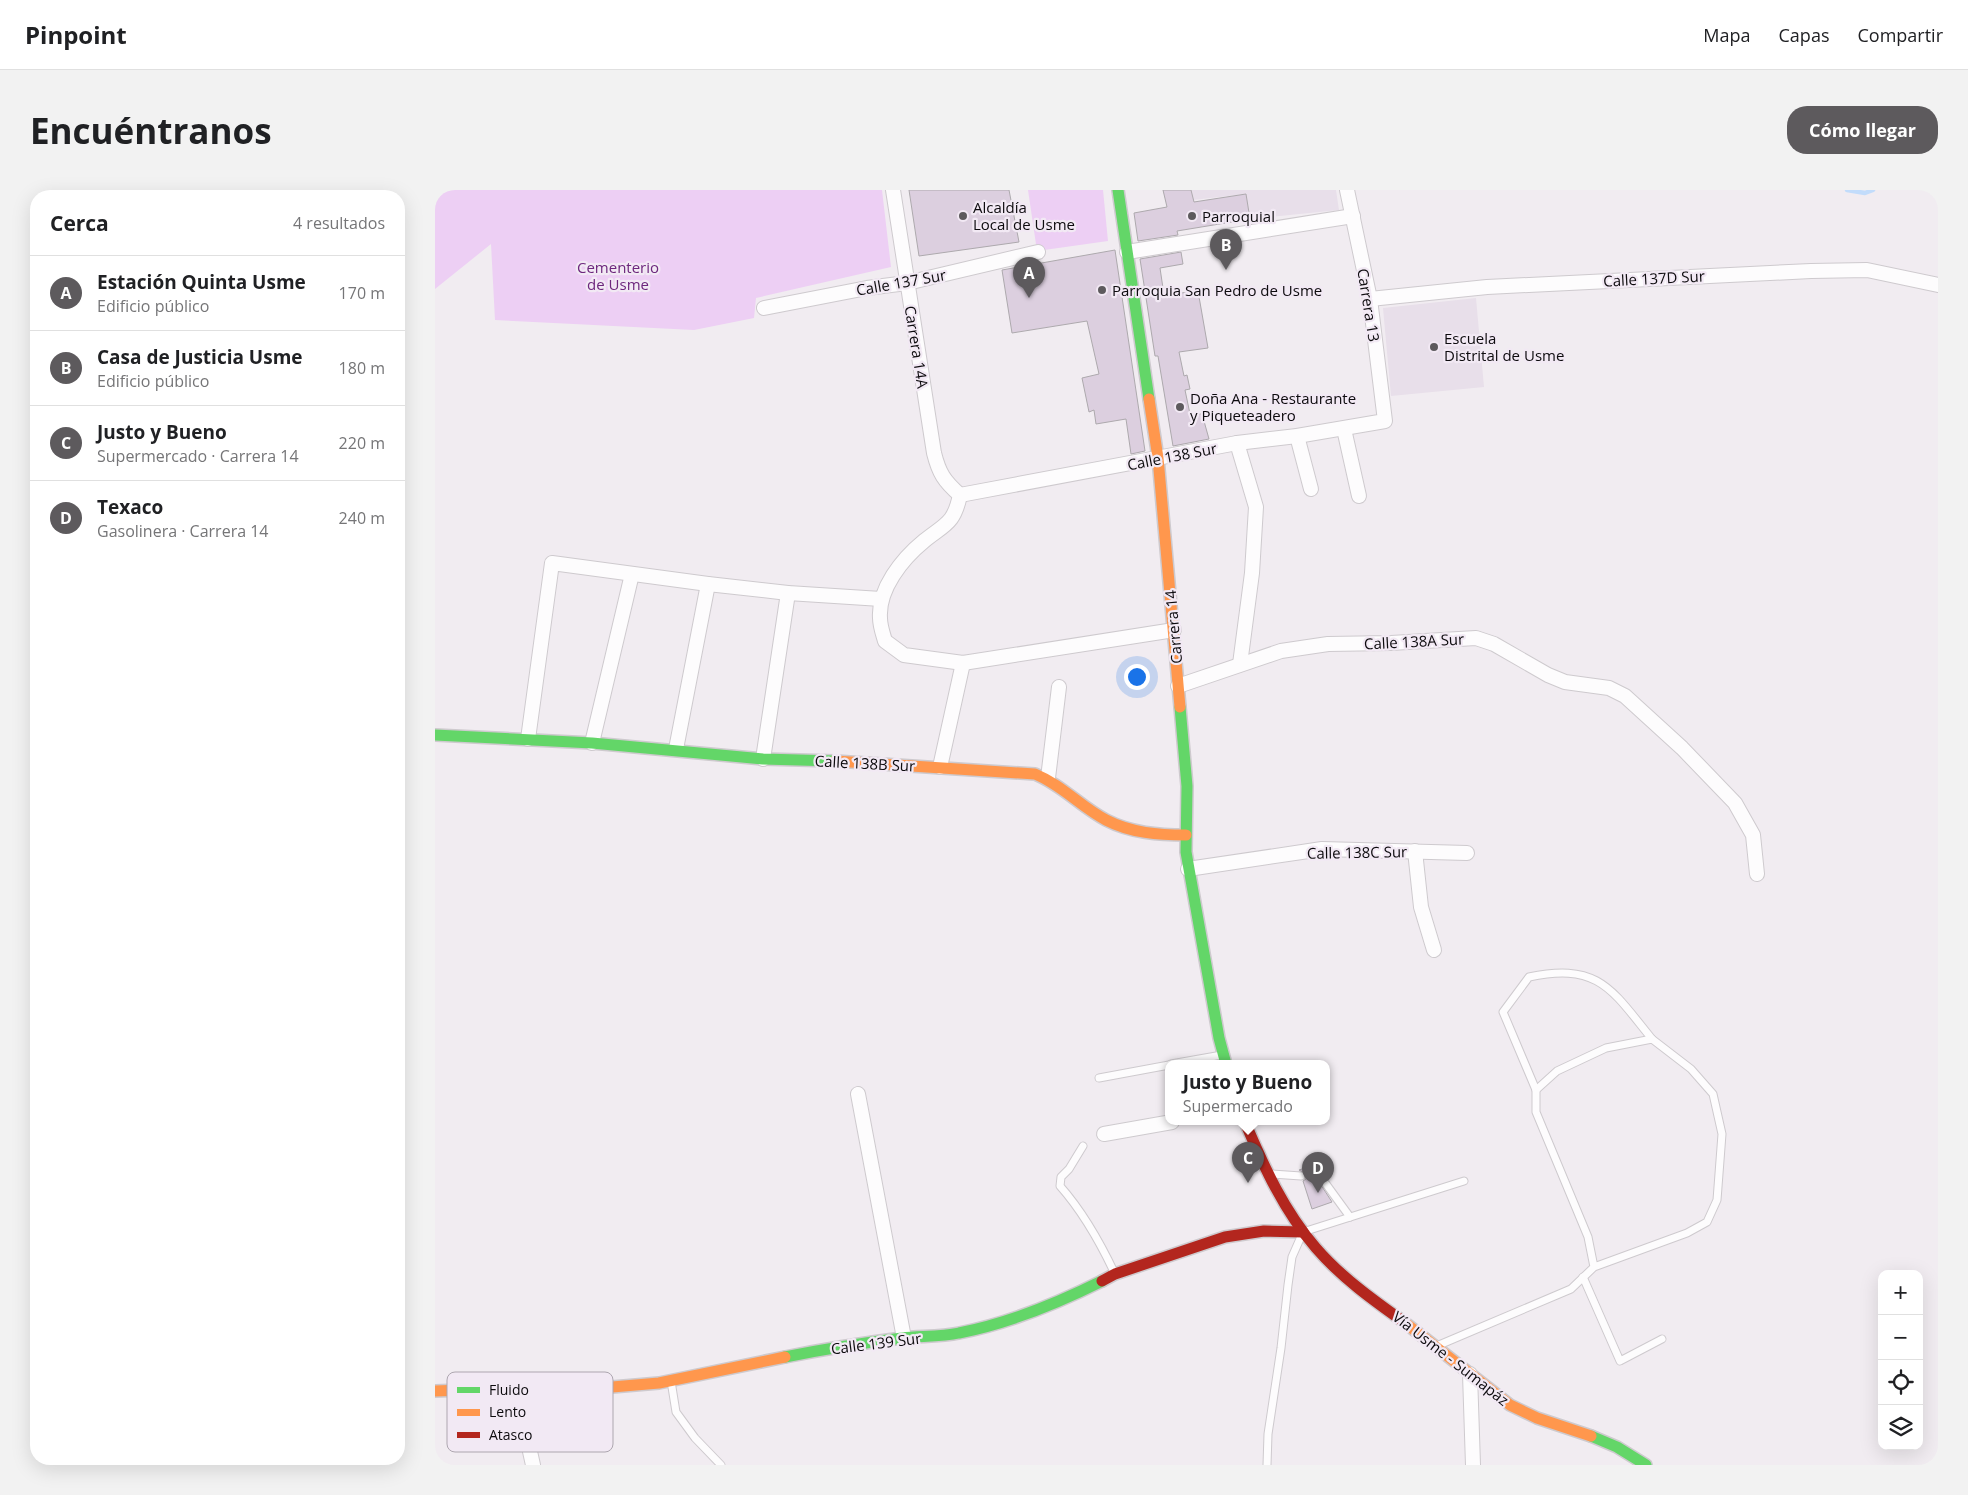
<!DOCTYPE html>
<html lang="es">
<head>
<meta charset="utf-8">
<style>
  body { margin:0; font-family:"Open Sans",sans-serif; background:#f2f2f2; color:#202124 }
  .controls { position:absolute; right:15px; bottom:15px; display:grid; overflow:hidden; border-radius:10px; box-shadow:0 5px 20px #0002 }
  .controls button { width:45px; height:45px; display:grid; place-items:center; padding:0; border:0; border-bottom:1px solid #e0e0e0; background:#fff; color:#202124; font:25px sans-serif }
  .you { position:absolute; left:701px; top:486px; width:18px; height:18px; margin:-12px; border:4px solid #fff; border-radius:50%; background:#1a73e8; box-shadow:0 0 0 8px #1a73e833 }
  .badge { display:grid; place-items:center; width:32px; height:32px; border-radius:50%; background:#5d5a5d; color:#fff; font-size:16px; font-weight:700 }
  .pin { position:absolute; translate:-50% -41px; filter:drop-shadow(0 1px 2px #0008) }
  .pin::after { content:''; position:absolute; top:26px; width:18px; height:15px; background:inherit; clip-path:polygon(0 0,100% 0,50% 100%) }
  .popup { position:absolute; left:730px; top:870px; width:165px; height:65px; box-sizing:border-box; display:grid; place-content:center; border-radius:10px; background:#fff; filter:drop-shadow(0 1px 4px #0005); font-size:16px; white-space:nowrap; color:#757577 }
  .popup b { font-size:19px; color:#202124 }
  .popup::after { content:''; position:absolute; left:50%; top:100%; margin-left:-10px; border:10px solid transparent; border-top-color:#fff }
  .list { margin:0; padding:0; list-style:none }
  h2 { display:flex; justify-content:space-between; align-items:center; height:65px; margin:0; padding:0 20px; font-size:21px }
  h2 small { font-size:16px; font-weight:400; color:#757577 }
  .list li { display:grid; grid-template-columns:32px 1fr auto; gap:15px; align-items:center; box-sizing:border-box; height:75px; padding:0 20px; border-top:1px solid #e0e0e0 }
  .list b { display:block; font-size:19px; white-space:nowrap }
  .list p { margin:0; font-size:16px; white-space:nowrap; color:#757577 }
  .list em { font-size:16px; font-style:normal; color:#757577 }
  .icon { flex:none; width:28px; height:28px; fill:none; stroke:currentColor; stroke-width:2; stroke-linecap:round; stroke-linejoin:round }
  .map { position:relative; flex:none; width:1503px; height:1275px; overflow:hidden; border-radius:20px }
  header { display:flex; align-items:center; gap:30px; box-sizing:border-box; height:70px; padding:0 25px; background:#fff; border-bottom:1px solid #e0e0e0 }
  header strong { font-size:24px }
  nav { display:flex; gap:28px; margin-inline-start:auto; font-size:18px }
  .intro { display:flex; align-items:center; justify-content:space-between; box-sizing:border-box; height:120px; padding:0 30px }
  h1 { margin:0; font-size:35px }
  .button { padding:12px 22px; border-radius:20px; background:#5d5a5d; color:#fff; font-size:18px; font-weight:700 }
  main { display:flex; gap:30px; padding:0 30px }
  aside { flex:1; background:#fff; border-radius:20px; box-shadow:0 5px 20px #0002 }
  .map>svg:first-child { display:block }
  .built { fill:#e8dfea }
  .green { fill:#edcff4 }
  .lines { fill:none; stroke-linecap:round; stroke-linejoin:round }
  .stream { stroke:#c2dcfb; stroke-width:4.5 }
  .building { fill:#dccfdf; stroke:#ada9ad }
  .lane-casing { stroke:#cecace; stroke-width:9 }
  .street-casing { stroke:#cecace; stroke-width:16 }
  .fast-casing { stroke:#cecace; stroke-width:14 }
  .slow-casing { stroke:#cecace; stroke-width:14 }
  .jam-casing { stroke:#cecace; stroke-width:14 }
  .lane { stroke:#fdfcfd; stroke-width:7 }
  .street { stroke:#fdfcfd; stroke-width:14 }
  .fast { stroke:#63d668; stroke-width:11 }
  .slow { stroke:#ff974d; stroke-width:11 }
  .jam { stroke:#b3261e; stroke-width:11 }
  .poi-dot { fill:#5d5a5d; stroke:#f2e9f4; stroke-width:2 }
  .labels { text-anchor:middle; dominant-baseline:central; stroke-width:4.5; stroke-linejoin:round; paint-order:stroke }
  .poi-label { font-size:15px; fill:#0d0b0e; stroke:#f2e9f4; text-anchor:start }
  .park-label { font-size:15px; fill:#6d277d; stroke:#f2e9f4 }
  .street-label { font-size:15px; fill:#0d0b0e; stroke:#f2e9f4 }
  .key { fill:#f2e9f4; stroke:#ada6af; stroke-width:1 }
  .key-label { font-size:14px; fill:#0d0b0e }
</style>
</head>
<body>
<header>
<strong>Pinpoint</strong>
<nav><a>Mapa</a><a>Capas</a><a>Compartir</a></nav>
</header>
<div class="intro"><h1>Encuéntranos</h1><a class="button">Cómo llegar</a></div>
<main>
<aside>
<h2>Cerca<small>4 resultados</small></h2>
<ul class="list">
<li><span class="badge">A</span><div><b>Estación Quinta Usme</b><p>Edificio público</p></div><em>170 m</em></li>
<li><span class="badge">B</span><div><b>Casa de Justicia Usme</b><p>Edificio público</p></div><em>180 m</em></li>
<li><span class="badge">C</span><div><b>Justo y Bueno</b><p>Supermercado · Carrera 14</p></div><em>220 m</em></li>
<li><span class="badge">D</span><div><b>Texaco</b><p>Gasolinera · Carrera 14</p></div><em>240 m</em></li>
</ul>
</aside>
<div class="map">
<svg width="1503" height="1275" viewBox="0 0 1503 1275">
  <rect width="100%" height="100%" fill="#f1ecf1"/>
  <!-- built -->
  <g class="built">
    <path d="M 756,0 L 901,0 L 904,20 L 815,29 L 811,4 L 758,10 Z"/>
    <path d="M 1041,108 L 1049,197 L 956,206 L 948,118 Z"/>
  </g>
  <!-- green -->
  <g class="green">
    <path d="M 0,0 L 447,0 L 456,77 L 321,108 L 319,128 L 259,140 L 60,130 L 56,54 L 0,99 Z"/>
    <path d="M 593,0 L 668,0 L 673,51 L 602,61 Z"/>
  </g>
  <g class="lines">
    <!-- stream -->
    <path class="stream" d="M 1412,0 L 1430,3 L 1438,0"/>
  </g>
  <!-- building -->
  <g class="building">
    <path d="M 474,0 L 574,0 L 584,52 L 484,66 Z"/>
    <path d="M 728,0 L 756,0 L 759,12 L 811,4 L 815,29 L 742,41 L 743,45 L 703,51 L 699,23 L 732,17 Z"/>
    <path d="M 680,60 L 710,261 L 696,264 L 691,229 L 661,234 L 659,220 L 654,222 L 647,188 L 664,184 L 652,131 L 577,143 L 567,80 Z"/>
    <path d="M 746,62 L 748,74 L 725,78 L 729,105 L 763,101 L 773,158 L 744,162 L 749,186 L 752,185 L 755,199 L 750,200 L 755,224 L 767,224 L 774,249 L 738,256 L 723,166 L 720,166 L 705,69 Z"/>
    <path d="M 885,973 L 890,989 L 886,991 L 886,995 L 897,1012 L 877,1019 L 868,991 L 871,989 L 871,984 L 864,980 Z"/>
  </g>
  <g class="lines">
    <!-- lane casing -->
    <g class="lane-casing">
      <g id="lane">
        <path d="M 736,874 L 787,865"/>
        <path d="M 664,888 L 734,875"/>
        <path d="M 1101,900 L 1068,822 L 1094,787 C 1164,772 1177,800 1217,849"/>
        <path d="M 648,956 L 634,979 L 626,987 L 625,996 C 648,1022 665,1052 680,1084"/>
        <path d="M 837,984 L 866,986"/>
        <path d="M 891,994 L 915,1027"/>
        <path d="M 1148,1087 L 1185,1171 L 1227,1149"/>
        <path d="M 1004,1155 L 1136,1099 L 1159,1077 L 1252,1043 L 1272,1032 L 1282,1010 L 1287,944 L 1278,904 L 1256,879 L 1217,849 L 1171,858 L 1122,881 L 1101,900 L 1101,922 L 1153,1047 L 1159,1077"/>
        <path d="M 236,1191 L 241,1222 L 260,1248 L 286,1275"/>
        <path d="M 832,1275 L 833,1244 L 846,1158 L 853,1095 L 857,1067 L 868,1042 L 1029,991"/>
      </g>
    </g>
    <!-- street casing -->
    <g class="street-casing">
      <g id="street">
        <path d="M 458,0 L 499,263 C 504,283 509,291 525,305"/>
        <path d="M 692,62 L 918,26"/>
        <path d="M 935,109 L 1052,97 L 1376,81 L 1432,80 L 1503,95"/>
        <path d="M 329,118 L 432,98 L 472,93 L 603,62"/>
        <path d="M 909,239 L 924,306"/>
        <path d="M 862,246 L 876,299"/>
        <path d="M 802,253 L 821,317 L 817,383 L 805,474"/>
        <path d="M 525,305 L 802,253 L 862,246 L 950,231 L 935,109 L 912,0"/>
        <path d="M 525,305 C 519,334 510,334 489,351 C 467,369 443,399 445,428 C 445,436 448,444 450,451 L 469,465 L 528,473 L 739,440"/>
        <path d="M 743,496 L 846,461 L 893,454 L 956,453 L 1041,448 L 1059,454 L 1113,485 L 1130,492 L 1174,498 L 1190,506 L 1247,558 L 1300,613 L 1318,645 L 1322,684"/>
        <path d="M 93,549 L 117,373 L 273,394 L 353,403 L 446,409"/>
        <path d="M 157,553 L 197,384"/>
        <path d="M 241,559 L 273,394"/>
        <path d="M 328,569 L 353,403"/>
        <path d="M 505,577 L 528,473"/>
        <path d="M 613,588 L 624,497"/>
        <path d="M 980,661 L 986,717 L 999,760"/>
        <path d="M 753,679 L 887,659 L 1032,663"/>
        <path d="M 423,904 L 469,1148"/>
        <path d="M 669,944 L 737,932"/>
        <path d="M 1035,1184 L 1038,1275"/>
        <path d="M 82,1203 L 98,1275"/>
      </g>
    </g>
    <!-- fast casing -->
    <g class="fast-casing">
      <g id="fast">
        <path d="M 683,0 L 714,209"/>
        <path d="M 745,517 L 752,596 L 751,662 L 784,848 L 791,874"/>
        <path d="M 0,545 L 157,553 L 328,569 L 400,571"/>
        <path d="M 350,1167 C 389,1159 428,1153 467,1148 C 486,1146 506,1147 524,1143 C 575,1133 621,1114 667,1091"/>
        <path d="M 1156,1246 L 1182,1257 L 1211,1275"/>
      </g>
    </g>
    <!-- slow casing -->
    <g class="slow-casing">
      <g id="slow">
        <path d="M 714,209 L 723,268 L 745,517"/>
        <path d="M 400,571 L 600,584 C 627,595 646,617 671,630 C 696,643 724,645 751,645"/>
        <path d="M 969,1132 L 1075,1215 L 1102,1228 L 1156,1246"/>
        <path d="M 0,1201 L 28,1200 L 107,1203 L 224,1193 L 350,1167"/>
      </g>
    </g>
    <!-- jam casing -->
    <g class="jam-casing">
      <g id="jam">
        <path d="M 810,932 C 829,977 849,1021 881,1058 C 906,1087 938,1110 969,1132"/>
        <path d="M 667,1091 L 680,1084 L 790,1047 L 829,1041 L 868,1042"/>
      </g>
    </g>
    <!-- lane -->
    <use href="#lane" class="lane"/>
    <!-- street -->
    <use href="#street" class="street"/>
    <!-- fast -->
    <use href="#fast" class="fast"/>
    <!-- slow -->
    <use href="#slow" class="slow"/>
    <!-- jam -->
    <use href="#jam" class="jam"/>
  </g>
  <!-- markers -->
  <g class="poi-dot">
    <circle cx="528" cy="26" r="5"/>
    <circle cx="757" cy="26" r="5"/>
    <circle cx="667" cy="100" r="5"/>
    <circle cx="999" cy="157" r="5"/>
    <circle cx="745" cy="217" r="5"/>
  </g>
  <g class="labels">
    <!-- poi labels -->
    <g class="poi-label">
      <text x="538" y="17">Alcaldía<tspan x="538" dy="17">Local de Usme</tspan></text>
      <text x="767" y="26">Parroquial</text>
      <text x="677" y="100">Parroquia San Pedro de Usme</text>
      <text x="1009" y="148">Escuela<tspan x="1009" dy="17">Distrital de Usme</tspan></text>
      <text x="755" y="208">Doña Ana - Restaurante<tspan x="755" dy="17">y Piqueteadero</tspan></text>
    </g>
    <!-- park labels -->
    <g class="park-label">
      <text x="183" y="77">Cementerio<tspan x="183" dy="17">de Usme</tspan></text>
    </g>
    <!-- street labels -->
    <g class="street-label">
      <text transform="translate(1219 88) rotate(-3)">Calle 137D Sur</text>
      <text transform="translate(466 92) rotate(-10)">Calle 137 Sur</text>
      <text transform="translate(934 115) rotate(81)">Carrera 13</text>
      <text transform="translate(482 157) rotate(81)">Carrera 14A</text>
      <text transform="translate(737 266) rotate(-11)">Calle 138 Sur</text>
      <text transform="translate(738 437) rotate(-95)">Carrera 14</text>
      <text transform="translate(979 451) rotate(-3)">Calle 138A Sur</text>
      <text transform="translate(430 573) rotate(3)">Calle 138B Sur</text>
      <text transform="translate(922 662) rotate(-1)">Calle 138C Sur</text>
      <text transform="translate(441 1153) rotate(-7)">Calle 139 Sur</text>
      <text transform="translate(1016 1168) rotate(38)">Vía Usme - Sumapáz</text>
    </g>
  </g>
  <!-- legend -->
  <rect x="12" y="1182" width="166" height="80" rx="8" class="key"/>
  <rect x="22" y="1197" width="23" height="6" fill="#63d668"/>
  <rect x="22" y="1219" width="23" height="7" fill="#ff974d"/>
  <rect x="22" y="1242" width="23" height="6" fill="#b3261e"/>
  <g class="key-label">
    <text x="54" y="1205">Fluido</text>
    <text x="54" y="1227">Lento</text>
    <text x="54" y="1250">Atasco</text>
  </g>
</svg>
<div class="controls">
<button>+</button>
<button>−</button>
<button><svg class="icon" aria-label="locate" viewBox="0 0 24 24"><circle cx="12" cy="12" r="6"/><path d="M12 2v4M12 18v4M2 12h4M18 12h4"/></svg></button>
<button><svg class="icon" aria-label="layers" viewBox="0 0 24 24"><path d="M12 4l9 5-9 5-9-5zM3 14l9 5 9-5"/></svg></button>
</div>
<div class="you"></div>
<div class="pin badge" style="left:594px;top:108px">A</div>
<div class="pin badge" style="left:791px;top:80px">B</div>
<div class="pin badge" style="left:813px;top:993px">C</div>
<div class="popup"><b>Justo y Bueno</b>Supermercado</div>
<div class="pin badge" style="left:883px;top:1003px">D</div>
</div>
</main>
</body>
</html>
